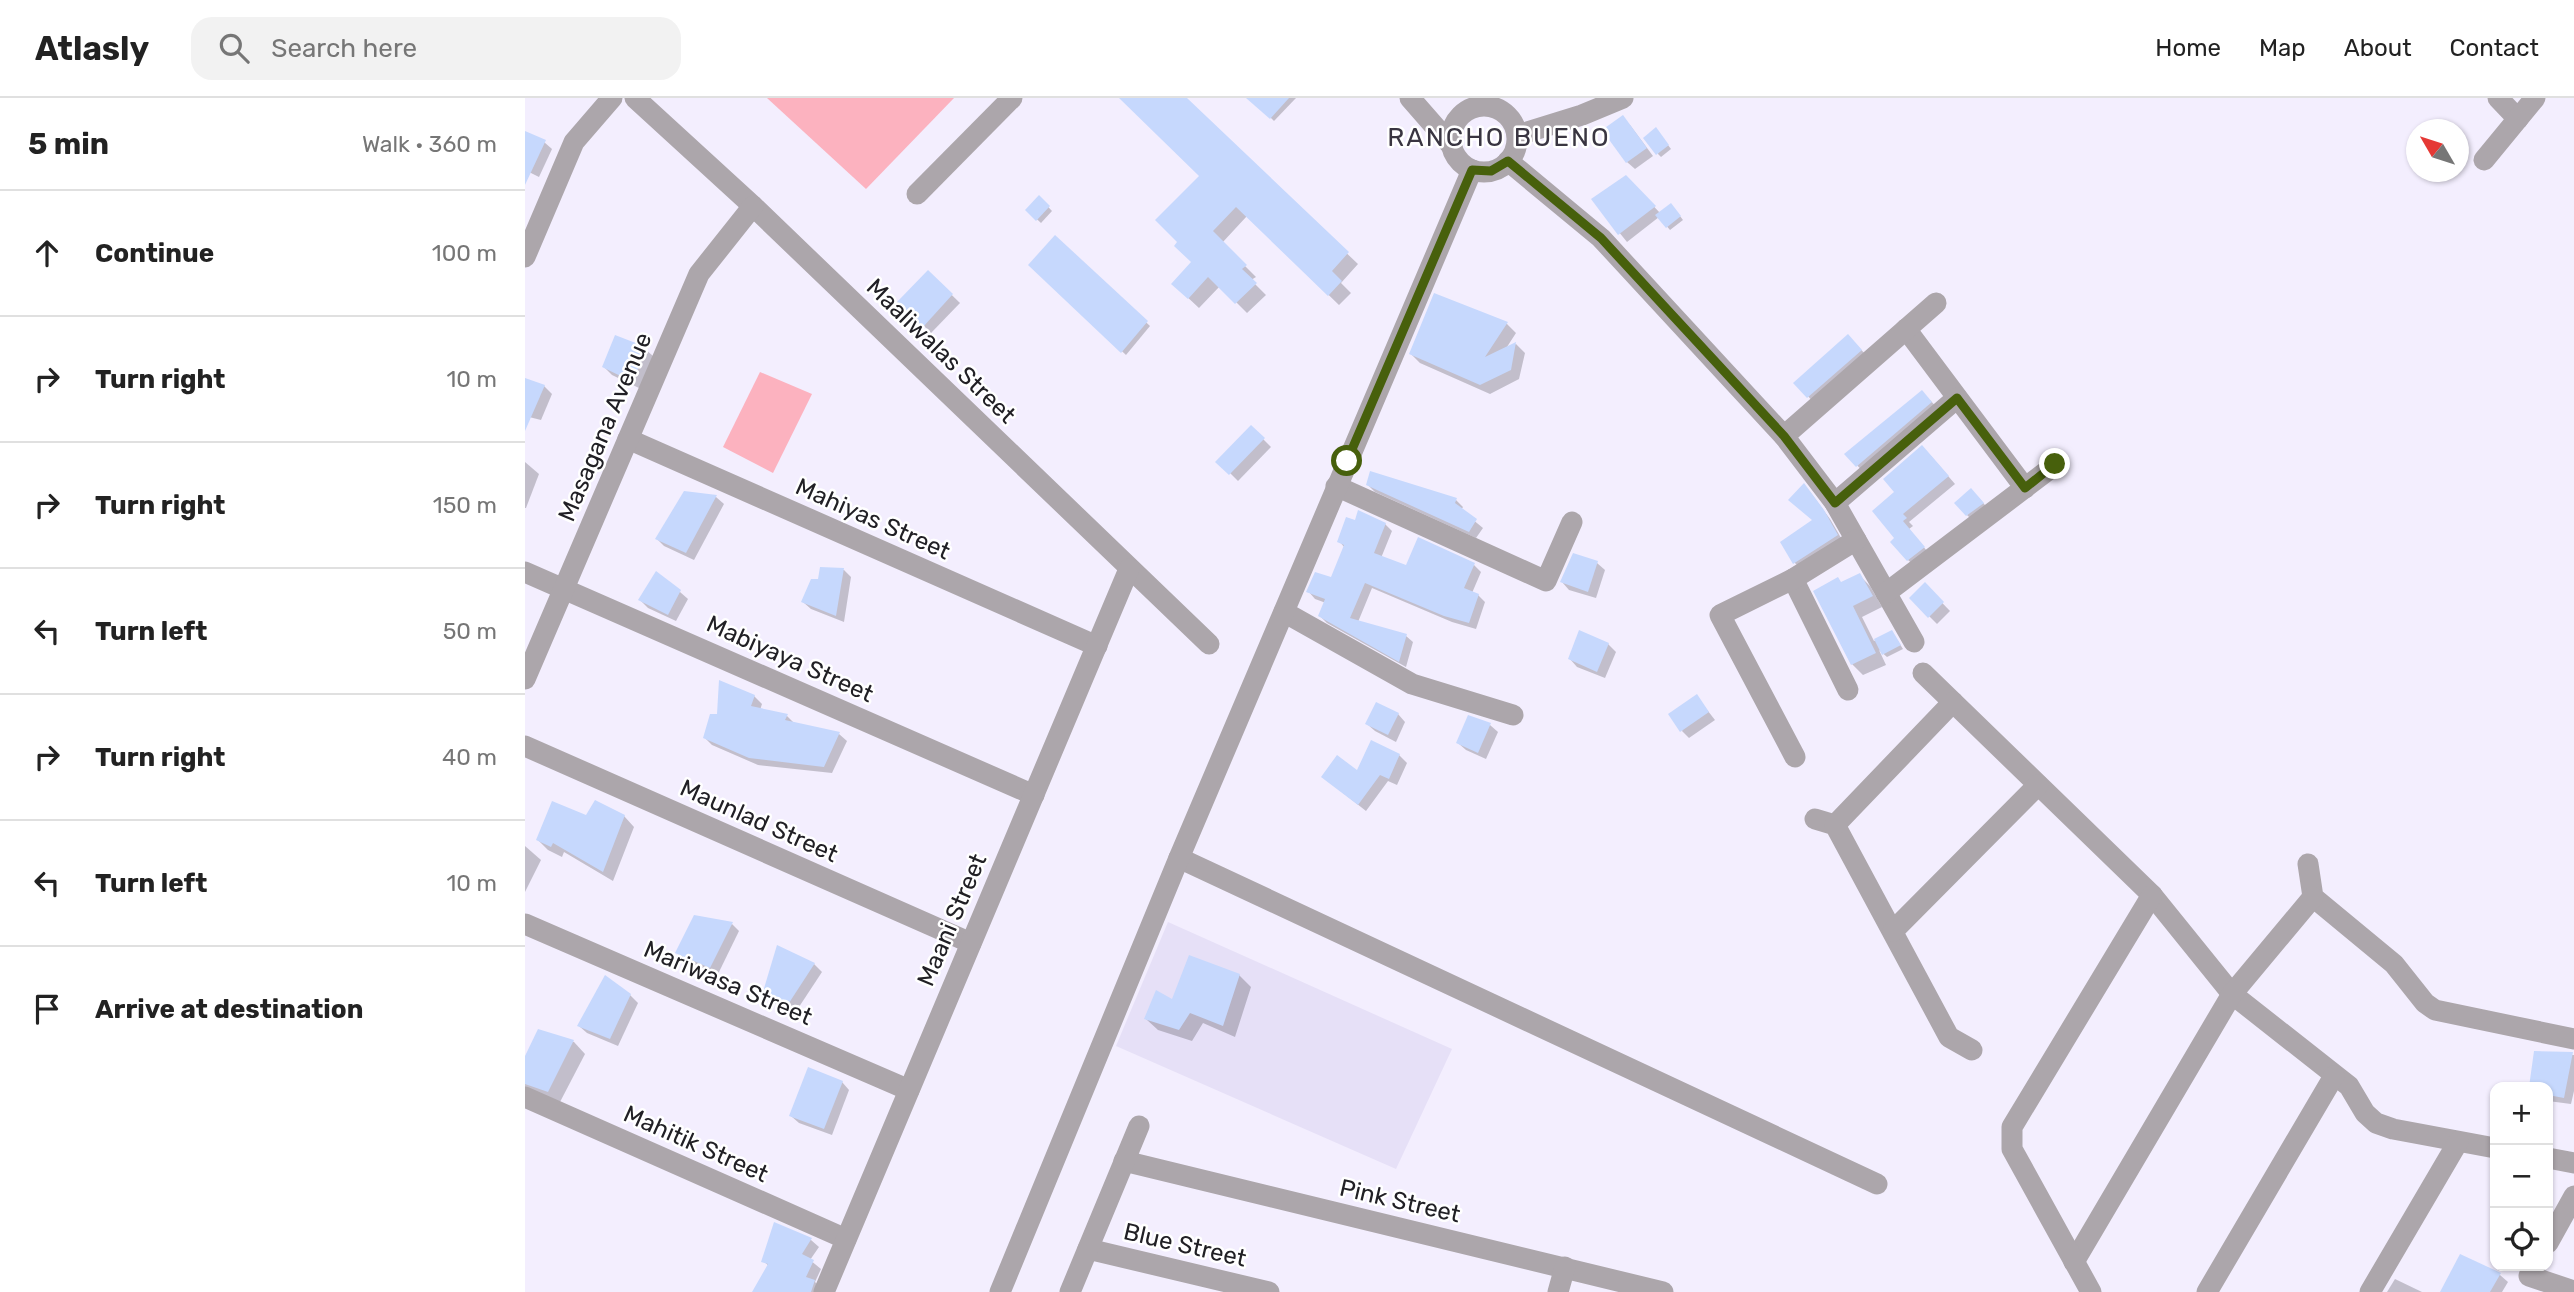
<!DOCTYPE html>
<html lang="en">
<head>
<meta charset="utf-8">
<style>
  body { margin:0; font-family:Rubik,sans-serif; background:#f2f2f2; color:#222 }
  .controls { position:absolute; right:21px; bottom:21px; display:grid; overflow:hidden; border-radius:14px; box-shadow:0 2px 5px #0004 }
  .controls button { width:63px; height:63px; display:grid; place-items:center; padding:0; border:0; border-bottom:2px solid #e0e0e0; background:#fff; color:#222; font:35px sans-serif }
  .compass { position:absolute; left:1881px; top:21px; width:63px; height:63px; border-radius:50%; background:#fff; box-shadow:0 2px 5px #0004; rotate:309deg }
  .stop { position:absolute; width:21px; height:21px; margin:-16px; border:5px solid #47600c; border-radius:50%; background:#fff }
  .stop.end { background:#47600c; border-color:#fff; box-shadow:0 2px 7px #0008 }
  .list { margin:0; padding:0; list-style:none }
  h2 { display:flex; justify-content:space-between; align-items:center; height:91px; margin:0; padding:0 28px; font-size:30px }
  h2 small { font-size:23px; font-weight:400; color:#767676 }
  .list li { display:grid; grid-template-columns:46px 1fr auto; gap:21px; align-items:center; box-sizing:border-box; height:126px; padding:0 28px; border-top:2px solid #e0e0e0 }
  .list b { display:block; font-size:26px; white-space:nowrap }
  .list em { font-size:23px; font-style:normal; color:#767676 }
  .icon { flex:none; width:38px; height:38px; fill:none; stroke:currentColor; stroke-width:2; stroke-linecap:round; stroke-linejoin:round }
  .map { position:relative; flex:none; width:2049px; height:1194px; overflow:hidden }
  header { display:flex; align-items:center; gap:42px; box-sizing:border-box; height:98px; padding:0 35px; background:#fff; border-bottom:2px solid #e0e0e0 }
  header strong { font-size:33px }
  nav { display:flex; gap:38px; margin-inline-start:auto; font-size:24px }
  .search { width:490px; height:63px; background:#f2f2f2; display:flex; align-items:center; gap:18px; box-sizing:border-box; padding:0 24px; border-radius:21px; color:#767676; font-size:26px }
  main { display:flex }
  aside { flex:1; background:#fff }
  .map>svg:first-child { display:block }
  .built { fill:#e6e0f7 }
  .green { fill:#fcb2bf }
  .shadow { fill:#0003 }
  .building { fill:#c6d8fd }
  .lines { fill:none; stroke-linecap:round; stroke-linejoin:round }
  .minor { stroke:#aca6ab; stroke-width:21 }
  .route { stroke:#47600c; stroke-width:9 }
  .labels { text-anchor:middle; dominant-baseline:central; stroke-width:5; stroke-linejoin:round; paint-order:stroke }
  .street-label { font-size:24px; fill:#212025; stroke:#fff }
  .neighbourhood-label { font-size:26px; letter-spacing:2px; fill:#393541; stroke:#fff }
</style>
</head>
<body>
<header>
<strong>Atlasly</strong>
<div class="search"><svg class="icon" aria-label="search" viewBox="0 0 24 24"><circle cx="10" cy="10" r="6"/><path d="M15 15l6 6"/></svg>Search here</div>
<nav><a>Home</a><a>Map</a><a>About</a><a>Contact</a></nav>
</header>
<main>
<aside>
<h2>5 min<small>Walk · 360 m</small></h2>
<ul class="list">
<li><svg class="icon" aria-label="ahead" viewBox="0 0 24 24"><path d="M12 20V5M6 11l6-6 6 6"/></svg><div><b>Continue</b></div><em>100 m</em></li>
<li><svg class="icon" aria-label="right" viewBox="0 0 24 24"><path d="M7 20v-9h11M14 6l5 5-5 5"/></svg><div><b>Turn right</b></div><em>10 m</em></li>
<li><svg class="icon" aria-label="right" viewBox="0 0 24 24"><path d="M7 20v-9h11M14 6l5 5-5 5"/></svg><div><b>Turn right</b></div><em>150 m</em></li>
<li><svg class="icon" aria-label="left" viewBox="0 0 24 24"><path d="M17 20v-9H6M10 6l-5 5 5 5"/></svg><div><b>Turn left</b></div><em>50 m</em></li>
<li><svg class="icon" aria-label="right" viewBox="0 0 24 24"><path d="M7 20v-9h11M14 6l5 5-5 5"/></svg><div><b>Turn right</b></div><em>40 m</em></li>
<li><svg class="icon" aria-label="left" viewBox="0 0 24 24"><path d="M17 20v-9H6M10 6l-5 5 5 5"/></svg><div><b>Turn left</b></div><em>10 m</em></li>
<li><svg class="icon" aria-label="arrive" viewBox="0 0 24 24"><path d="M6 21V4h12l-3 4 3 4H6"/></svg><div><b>Arrive at destination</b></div></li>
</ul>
</aside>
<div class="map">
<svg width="2049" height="1194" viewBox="0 0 2049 1194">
  <rect width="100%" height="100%" fill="#f3eefe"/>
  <!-- built -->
  <path class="built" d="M 643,824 L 927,951 L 871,1071 L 591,948 Z"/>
  <!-- green -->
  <g class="green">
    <path d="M 242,0 L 429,0 L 341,91 Z"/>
    <path d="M 235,274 L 287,296 L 248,375 L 198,349 Z"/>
  </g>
  <!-- shadow -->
  <g class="shadow">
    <path d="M 596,0 L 658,0 L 833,166 L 816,185 L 826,195 L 814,207 L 722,118 L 697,145 L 731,179 L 726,182 L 741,197 L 722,215 L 695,188 L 674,210 L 659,196 L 668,164 L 677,78 Z"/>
    <path d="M 726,0 L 771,0 L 749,23 Z"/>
    <path d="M 1105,27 L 1128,58 L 1110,71 L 1102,64 Z"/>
    <path d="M 0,35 L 19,44 L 27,51 L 14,79 L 0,72 Z"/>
    <path d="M 1134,35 L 1146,51 L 1136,59 L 1133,56 Z"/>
    <path d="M 1101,79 L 1135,115 L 1149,110 L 1158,122 L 1145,132 L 1134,119 L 1102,144 L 1068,102 Z"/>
    <path d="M 514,99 L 527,113 L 516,125 L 502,112 Z"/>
    <path d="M 531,140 L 625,228 L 601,257 L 505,167 Z"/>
    <path d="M 403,174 L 435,205 L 406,235 L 375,204 Z"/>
    <path d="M 910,198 L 982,226 L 991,235 L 980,252 L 991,246 L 1000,255 L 994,281 L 965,296 L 895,265 L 886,256 Z"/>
    <path d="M 1323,238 L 1344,260 L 1291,307 L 1271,285 Z"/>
    <path d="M 120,251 L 128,258 L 116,291 L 87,277 L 79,269 Z"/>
    <path d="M 0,282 L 19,288 L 27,296 L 16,322 L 0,318 Z"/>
    <path d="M 1405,302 L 1414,312 L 1340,376 L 1322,356 Z"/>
    <path d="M 726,329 L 746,349 L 713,383 L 693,363 Z"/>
    <path d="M 1405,357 L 1430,386 L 1384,424 L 1388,428 L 1384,431 L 1406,458 L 1391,469 L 1383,462 L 1372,440 L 1372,395 Z"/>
    <path d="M 0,364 L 14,376 L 1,410 L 0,410 Z"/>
    <path d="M 843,387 L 931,402 L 938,409 L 936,412 L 958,430 L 951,440 L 850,394 Z"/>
    <path d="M 1285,394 L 1305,421 L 1319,445 L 1276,471 L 1269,464 L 1289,423 Z"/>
    <path d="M 160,395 L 191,399 L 199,406 L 169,462 L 139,448 L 132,441 Z"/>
    <path d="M 1454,400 L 1465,413 L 1450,425 L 1442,417 Z"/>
    <path d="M 860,426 L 867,433 L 856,460 L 882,470 L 949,467 L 956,474 L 947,495 L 953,497 L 960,504 L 951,531 L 927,524 L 847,490 L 833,524 L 881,538 L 888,544 L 881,569 L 802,525 L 795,518 L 801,505 L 790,501 L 784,494 L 807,482 L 820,450 L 814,443 Z"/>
    <path d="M 1072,465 L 1080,472 L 1071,500 L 1044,492 L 1037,484 Z"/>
    <path d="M 297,471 L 319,472 L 326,479 L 319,524 L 286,511 L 278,504 L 294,482 Z"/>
    <path d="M 1334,477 L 1345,488 L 1357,509 L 1337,519 L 1349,543 L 1367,534 L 1378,551 L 1362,559 L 1354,552 L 1361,567 L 1338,577 L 1327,566 L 1317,485 Z"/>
    <path d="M 1400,487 L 1425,513 L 1412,526 L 1386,500 Z"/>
    <path d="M 155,494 L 163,501 L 151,523 L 123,510 L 115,502 Z"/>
    <path d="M 1083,546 L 1091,554 L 1080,580 L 1052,569 L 1045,561 Z"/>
    <path d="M 229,598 L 237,606 L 235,612 L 262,618 L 270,626 L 314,636 L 322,643 L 307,675 L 233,667 L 187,647 L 180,640 L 194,617 Z"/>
    <path d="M 1172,599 L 1190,622 L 1164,640 L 1157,633 Z"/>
    <path d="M 873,616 L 880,624 L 871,644 L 850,633 L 842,626 Z"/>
    <path d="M 944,619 L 965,627 L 973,634 L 961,661 L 941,652 L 933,645 Z"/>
    <path d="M 874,657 L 882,665 L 872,687 L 863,683 L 841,713 L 798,679 L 833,675 Z"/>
    <path d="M 99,718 L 109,729 L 88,783 L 39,754 L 37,759 L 23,752 L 13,742 L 61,720 Z"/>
    <path d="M 0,748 L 16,762 L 0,794 Z"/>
    <path d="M 207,826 L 214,833 L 193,876 L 159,863 L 152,855 Z"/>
    <path d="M 289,866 L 297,874 L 270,915 L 247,904 L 239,896 Z"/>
    <path d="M 714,877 L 726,889 L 710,939 L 678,925 L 667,943 L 633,932 L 621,921 L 648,904 Z"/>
    <path d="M 105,897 L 113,905 L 93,948 L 62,935 L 54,928 Z"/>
    <path d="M 14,933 L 49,944 L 60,956 L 35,1004 L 0,990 L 0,962 Z"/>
    <path d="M 2011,955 L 2049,957 L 2049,993 L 2046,1006 L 2023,1003 L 2023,989 L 2006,989 Z"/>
    <path d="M 317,984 L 324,992 L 307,1037 L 274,1025 L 266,1018 Z"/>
    <path d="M 250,1126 L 286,1142 L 294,1149 L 285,1162 L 296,1171 L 290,1184 L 297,1191 L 296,1194 L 229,1194 L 244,1168 L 238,1163 Z"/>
    <path d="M 1935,1158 L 1975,1177 L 1983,1184 L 1977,1194 L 1931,1194 Z"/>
    <path d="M 1870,1181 L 1897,1194 L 1862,1194 Z"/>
  </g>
  <!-- building -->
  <g class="building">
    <path d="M 594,0 L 662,0 L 824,154 L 807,173 L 817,183 L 803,198 L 711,109 L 688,133 L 722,167 L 717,171 L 732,185 L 710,206 L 683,179 L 663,201 L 646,186 L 666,164 L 649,148 L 652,144 L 630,122 L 674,78 Z"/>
    <path d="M 721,0 L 764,0 L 745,21 Z"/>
    <path d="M 1098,17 L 1122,50 L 1101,65 L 1077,32 Z"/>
    <path d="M 1131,29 L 1144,47 L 1131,57 L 1118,40 Z"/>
    <path d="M 0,33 L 21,42 L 0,87 Z"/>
    <path d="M 1101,77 L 1131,108 L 1093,137 L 1066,101 Z"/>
    <path d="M 514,97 L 525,108 L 511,123 L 500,112 Z"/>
    <path d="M 1146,105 L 1156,118 L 1141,130 L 1130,117 Z"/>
    <path d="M 530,137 L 623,223 L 596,255 L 503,167 Z"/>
    <path d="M 403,172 L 428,196 L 398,229 L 372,204 Z"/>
    <path d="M 909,195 L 983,224 L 960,259 L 991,244 L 986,272 L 955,287 L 884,256 Z"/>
    <path d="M 1323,236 L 1337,252 L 1282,300 L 1268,285 Z"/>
    <path d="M 90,237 L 121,249 L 108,284 L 77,269 Z"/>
    <path d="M 0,280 L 20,287 L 0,333 Z"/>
    <path d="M 1397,292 L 1407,304 L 1331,369 L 1319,356 Z"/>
    <path d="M 726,327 L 740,340 L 704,377 L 690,364 Z"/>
    <path d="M 1397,347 L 1424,378 L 1378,416 L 1382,420 L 1378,423 L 1400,449 L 1382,463 L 1365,444 L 1369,440 L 1347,413 L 1369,394 L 1358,381 Z"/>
    <path d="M 845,373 L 932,400 L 930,405 L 952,421 L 944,434 L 841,387 Z"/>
    <path d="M 1279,385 L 1299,412 L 1313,437 L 1268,466 L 1255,444 L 1287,422 L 1263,402 Z"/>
    <path d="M 1446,390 L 1459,405 L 1441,418 L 1429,405 Z"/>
    <path d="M 159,393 L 192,397 L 161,455 L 130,441 Z"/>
    <path d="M 833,412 L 861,425 L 849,455 L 881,467 L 893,439 L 950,465 L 939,490 L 954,496 L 944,525 L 919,518 L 840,485 L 825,520 L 882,536 L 874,564 L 793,518 L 800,501 L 781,494 L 790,474 L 806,479 L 819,447 L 812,444 L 821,419 L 830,422 Z"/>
    <path d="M 1048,455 L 1073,463 L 1063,494 L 1035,484 Z"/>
    <path d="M 295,469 L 319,470 L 311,518 L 276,504 L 286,481 L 293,481 Z"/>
    <path d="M 131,473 L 156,492 L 143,517 L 113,502 Z"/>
    <path d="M 1335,475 L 1348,498 L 1328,508 L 1351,555 L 1326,567 L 1288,493 L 1313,479 L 1316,484 Z"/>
    <path d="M 1400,484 L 1419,504 L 1403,520 L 1384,500 Z"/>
    <path d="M 1054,532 L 1084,545 L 1072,574 L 1043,561 Z"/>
    <path d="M 1367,532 L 1376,547 L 1357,557 L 1349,541 Z"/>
    <path d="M 194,582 L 230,597 L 226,608 L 263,616 L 260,622 L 315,634 L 299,669 L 224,660 L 178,640 L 185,616 L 192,616 Z"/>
    <path d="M 1172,596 L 1184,614 L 1155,634 L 1143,616 Z"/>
    <path d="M 851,604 L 874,615 L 863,637 L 840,626 Z"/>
    <path d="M 943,617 L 966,625 L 953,655 L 931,645 Z"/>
    <path d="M 846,642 L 875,656 L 864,681 L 855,677 L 833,707 L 796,679 L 812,657 L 832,672 Z"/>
    <path d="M 70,702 L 100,717 L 78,774 L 28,745 L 26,749 L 11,742 L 27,703 L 61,717 Z"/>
    <path d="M 169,817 L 208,824 L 185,870 L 150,855 Z"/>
    <path d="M 252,847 L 290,865 L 262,908 L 237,897 Z"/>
    <path d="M 664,857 L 715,876 L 698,928 L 665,915 L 654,932 L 619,921 L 631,892 L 647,901 Z"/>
    <path d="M 80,877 L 106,896 L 85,941 L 52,928 Z"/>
    <path d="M 13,931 L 49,942 L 23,994 L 0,986 L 0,958 Z"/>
    <path d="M 2009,953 L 2048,954 L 2039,1000 L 2023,997 L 2023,989 L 2004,989 Z"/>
    <path d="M 283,969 L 318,983 L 299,1031 L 264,1018 Z"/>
    <path d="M 249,1124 L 287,1140 L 277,1156 L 289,1162 L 281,1179 L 290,1182 L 286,1194 L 227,1194 L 243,1166 L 236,1164 Z"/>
    <path d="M 1935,1156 L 1976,1175 L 1965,1194 L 1915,1194 Z"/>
  </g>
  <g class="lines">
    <!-- minor -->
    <g class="minor">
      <path d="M 110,0 L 228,108 L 684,546"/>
      <path d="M 885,0 L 926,47"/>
      <path d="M 1973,0 L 1993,21"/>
      <circle cx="959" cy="41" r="33"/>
      <path d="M 993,37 L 1057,17 L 1098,0"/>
      <path d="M 1959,62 L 2010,0"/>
      <path d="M 983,63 L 1076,140 L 1259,338 L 1310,405 L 1389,544"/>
      <path d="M 392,96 L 487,0"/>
      <path d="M 0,159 L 49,44 L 87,0"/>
      <path d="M 1381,231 L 1500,390"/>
      <path d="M 1259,338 L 1411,205"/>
      <path d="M 103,341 L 572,548"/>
      <path d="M 811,388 L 1021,483 L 1047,424"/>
      <path d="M 1310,405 L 1432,300"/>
      <path d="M 0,474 L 509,697"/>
      <path d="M 1268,481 L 1323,592"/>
      <path d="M 1361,495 L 1530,367"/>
      <path d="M 759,514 L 887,586 L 988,617"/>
      <path d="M 1398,575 L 1627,797 L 1707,896 L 1824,988 L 1840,1015 L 1851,1025 L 1868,1031 L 1970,1050"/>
      <path d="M 0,581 L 174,176 L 228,108"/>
      <path d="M 0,648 L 446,845"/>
      <path d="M 1270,659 L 1195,517 L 1268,481 L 1331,442"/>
      <path d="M 1290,721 L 1310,727 L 1424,939 L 1447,952"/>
      <path d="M 1310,727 L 1428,604"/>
      <path d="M 654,760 L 1352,1086"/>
      <path d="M 1783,766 L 1788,799 L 1869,866 L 1900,905 L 1910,912 L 2049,941"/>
      <path d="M 0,826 L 384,992"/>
      <path d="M 1368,833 L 1513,687"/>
      <path d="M 0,999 L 321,1141"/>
      <path d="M 2023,1060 L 2049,1065"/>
      <path d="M 599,1063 L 1138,1194"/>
      <path d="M 2023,1145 L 2049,1098"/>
      <path d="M 563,1151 L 744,1194"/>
      <path d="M 1549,1164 L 1707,896 L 1788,799"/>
      <path d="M 2004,1178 L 2049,1193"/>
      <path d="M 299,1194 L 604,471"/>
      <path d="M 475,1194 L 654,760 L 947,72"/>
      <path d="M 545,1194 L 614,1028"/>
      <path d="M 1033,1194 L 1040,1169"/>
      <path d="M 1566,1194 L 1487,1051 L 1487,1029 L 1627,797"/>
      <path d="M 1682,1194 L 1809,978"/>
      <path d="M 1845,1194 L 1933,1044"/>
    </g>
  </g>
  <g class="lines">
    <!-- route -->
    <path class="route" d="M 822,363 L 947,72 L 966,73 L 983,63 L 1076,140 L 1259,338 L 1310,405 L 1432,300 L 1500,390 L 1530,366"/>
  </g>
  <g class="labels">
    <!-- street labels -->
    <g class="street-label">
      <text transform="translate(416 253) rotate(44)">Maaliwalas Street</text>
      <text transform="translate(80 329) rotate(-67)">Masagana Avenue</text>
      <text transform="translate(348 421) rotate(24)">Mahiyas Street</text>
      <text transform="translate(265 561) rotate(24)">Mabiyaya Street</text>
      <text transform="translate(234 723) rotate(24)">Maunlad Street</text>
      <text transform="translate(427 822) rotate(-67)">Maani Street</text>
      <text transform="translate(203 885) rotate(23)">Mariwasa Street</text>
      <text transform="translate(171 1046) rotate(24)">Mahitik Street</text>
      <text transform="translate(875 1103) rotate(13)">Pink Street</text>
      <text transform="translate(660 1147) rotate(13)">Blue Street</text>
    </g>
    <!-- neighbourhood labels -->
    <g class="neighbourhood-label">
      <text x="974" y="39">RANCHO BUENO</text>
    </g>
  </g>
</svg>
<div class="controls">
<button>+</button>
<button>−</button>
<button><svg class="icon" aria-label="locate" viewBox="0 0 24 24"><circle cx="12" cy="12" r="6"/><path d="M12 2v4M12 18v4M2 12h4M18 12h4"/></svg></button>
</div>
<svg class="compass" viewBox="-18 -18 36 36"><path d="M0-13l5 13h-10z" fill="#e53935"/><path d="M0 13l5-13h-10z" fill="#767676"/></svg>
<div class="stop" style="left:822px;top:363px"></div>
<div class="stop end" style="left:1530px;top:366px"></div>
</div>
</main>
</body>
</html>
